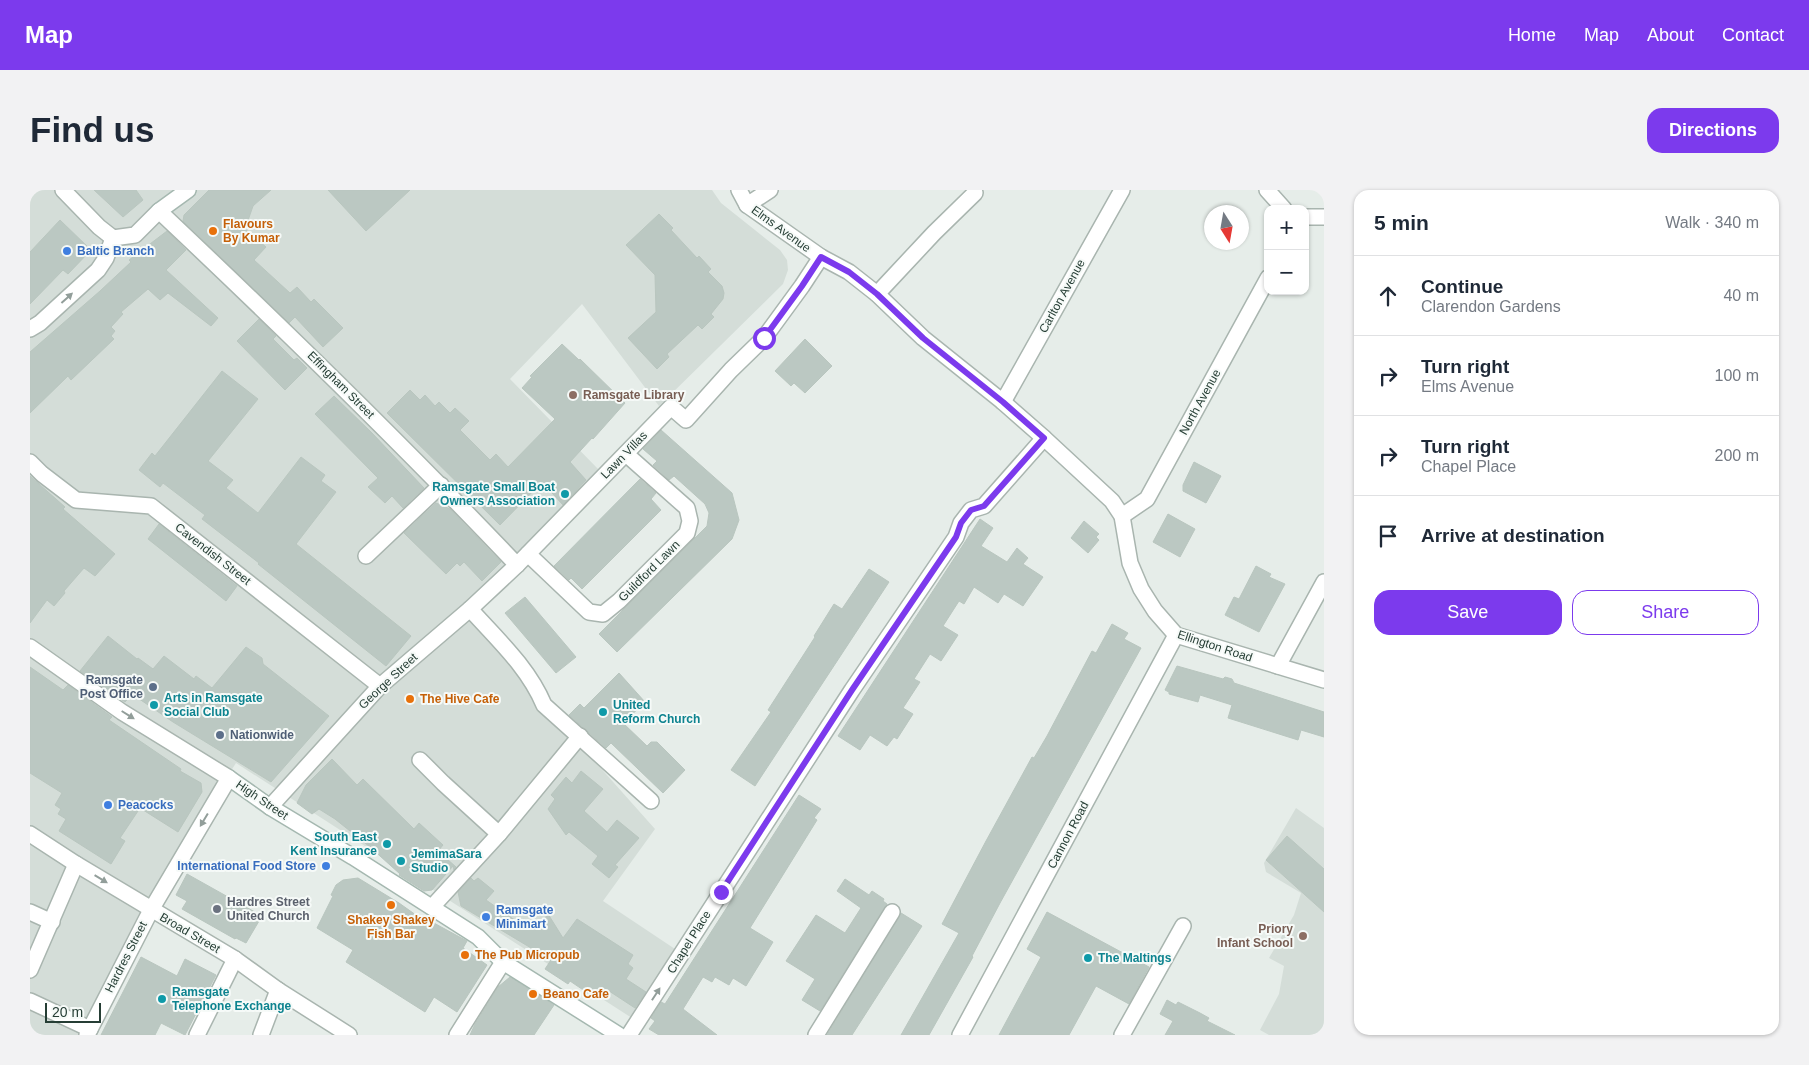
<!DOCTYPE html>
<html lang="en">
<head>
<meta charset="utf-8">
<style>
  body { margin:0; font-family:Helvetica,sans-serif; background:#f2f2f3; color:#1f2937 }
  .controls { position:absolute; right:15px; top:15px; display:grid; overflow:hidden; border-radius:10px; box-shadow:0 1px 4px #0004 }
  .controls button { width:45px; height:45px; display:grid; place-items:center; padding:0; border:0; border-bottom:1px solid #e0e1e3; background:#fff; color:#1f2937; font:25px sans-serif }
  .compass { position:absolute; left:1174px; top:15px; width:45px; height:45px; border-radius:50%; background:#fff; box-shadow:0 1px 4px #0004; rotate:169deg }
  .scale { position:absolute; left:15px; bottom:12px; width:56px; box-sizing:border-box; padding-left:5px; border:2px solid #263e35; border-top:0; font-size:14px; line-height:18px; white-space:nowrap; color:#263e35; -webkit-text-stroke:4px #f6faf8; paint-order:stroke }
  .stop { position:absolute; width:15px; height:15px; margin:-11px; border:4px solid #7c3aed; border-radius:50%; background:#fff }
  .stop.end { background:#7c3aed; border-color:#fff; box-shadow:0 1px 5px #0008 }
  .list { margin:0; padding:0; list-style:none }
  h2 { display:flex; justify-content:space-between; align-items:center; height:65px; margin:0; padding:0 20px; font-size:21px }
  h2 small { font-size:16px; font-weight:400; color:#747a83 }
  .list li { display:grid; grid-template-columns:32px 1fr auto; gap:15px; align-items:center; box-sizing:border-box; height:80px; padding:0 20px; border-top:1px solid #e0e1e3 }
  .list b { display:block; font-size:19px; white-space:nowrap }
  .list p { margin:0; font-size:16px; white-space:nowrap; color:#747a83 }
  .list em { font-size:16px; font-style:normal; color:#747a83 }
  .actions { display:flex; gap:10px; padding:15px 20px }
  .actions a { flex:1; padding:11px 0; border:1px solid #7c3aed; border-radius:15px; text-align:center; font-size:18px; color:#7c3aed }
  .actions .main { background:#7c3aed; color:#fff }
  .icon { flex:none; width:28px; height:28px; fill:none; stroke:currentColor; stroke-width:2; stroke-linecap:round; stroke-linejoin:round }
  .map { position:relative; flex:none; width:1294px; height:845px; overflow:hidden; border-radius:15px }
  header { display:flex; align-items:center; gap:30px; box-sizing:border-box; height:70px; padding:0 25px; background:#7c3aed; color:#fff }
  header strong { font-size:24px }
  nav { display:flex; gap:28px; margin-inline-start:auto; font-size:18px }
  .intro { display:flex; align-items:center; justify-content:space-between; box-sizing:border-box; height:120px; padding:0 30px }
  h1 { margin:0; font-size:35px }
  .button { padding:12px 22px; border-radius:15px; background:#7c3aed; color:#fff; font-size:18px; font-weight:700 }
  main { display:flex; gap:30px; padding:0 30px }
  aside { flex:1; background:#fff; border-radius:15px; box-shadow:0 1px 4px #0004 }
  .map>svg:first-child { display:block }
  .built { fill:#d4ddd8 }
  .building { fill:#bbc8c2; stroke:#b9c6bf }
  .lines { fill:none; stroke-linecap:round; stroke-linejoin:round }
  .street-casing { stroke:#a9b5af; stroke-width:18 }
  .secondary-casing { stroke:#a5b8b0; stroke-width:18 }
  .street { stroke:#fff; stroke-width:15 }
  .secondary { stroke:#fff; stroke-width:15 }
  .oneway { fill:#929e9a }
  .route { stroke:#7c3aed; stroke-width:6 }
  .food-dot { fill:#e8710a; stroke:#f6faf8; stroke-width:2 }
  .shop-dot { fill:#3f7fe0; stroke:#f6faf8; stroke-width:2 }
  .education-dot { fill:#8d6e63; stroke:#f6faf8; stroke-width:2 }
  .culture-dot { fill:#0f9aa8; stroke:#f6faf8; stroke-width:2 }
  .service-dot { fill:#5c6f8a; stroke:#f6faf8; stroke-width:2 }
  .worship-dot { fill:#6b7280; stroke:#f6faf8; stroke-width:2 }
  .labels { text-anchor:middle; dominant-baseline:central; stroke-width:4; stroke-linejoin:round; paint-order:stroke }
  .food-label { font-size:12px; font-weight:bold; fill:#c56008; stroke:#f6faf8; text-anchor:start }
  .street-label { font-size:12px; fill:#263e35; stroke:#f6faf8 }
  .shop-label { font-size:12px; font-weight:bold; fill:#366cbe; stroke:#f6faf8; text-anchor:start }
  .education-label { font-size:12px; font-weight:bold; fill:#785e54; stroke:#f6faf8; text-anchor:start }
  .culture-label { font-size:12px; font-weight:bold; fill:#0d838f; stroke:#f6faf8; text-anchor:start }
  .service-label { font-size:12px; font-weight:bold; fill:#4e5e75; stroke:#f6faf8; text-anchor:end }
  .worship-label { font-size:12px; font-weight:bold; fill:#5b616d; stroke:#f6faf8; text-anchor:start }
</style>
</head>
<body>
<header>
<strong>Map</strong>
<nav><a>Home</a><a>Map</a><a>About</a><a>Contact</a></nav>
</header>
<div class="intro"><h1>Find us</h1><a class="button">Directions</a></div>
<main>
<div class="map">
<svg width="1294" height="845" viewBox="0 0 1294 845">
  <rect width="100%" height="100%" fill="#e6ede9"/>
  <!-- built -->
  <g class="built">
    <path d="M 0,0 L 682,0 L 691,13 L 750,60 L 757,70 L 758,80 L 753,94 L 629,216 L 552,114 L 480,189 L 569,280 L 496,361 L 440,416 L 535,538 L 625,639 L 573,711 L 648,761 L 605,830 L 206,573 L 111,720 L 49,845 L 0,845 Z"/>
    <path d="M 1266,618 L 1294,638 L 1294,845 L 1239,845 L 1230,840 L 1249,804 L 1254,776 L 1239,768 L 1264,725 L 1271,703 L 1236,682 L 1234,673 Z"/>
  </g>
  <!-- building -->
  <g class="building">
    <path d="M 64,0 L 106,0 L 113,10 L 93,27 Z"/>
    <path d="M 179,0 L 241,0 L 223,16 L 215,39 L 236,57 L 224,70 L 260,103 L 267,97 L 281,112 L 284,109 L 313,138 L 293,157 L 265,127 L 259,133 L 153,31 L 154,25 Z"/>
    <path d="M 298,0 L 380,0 L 336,41 Z"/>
    <path d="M 629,24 L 643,38 L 641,40 L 667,68 L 669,66 L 681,79 L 678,82 L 692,96 L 694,103 L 693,109 L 681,124 L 684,127 L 672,139 L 668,135 L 637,164 L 639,167 L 627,179 L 598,148 L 626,122 L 625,85 L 596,55 Z"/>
    <path d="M 30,30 L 61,60 L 38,84 L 33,80 L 0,114 L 0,62 Z"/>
    <path d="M 137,41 L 156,60 L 136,80 L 188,128 L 181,136 L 138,103 L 130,110 L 118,99 L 91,122 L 93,124 L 81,137 L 85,141 L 81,146 L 84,149 L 41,190 L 38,186 L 0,223 L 0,162 L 70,101 L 101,72 L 99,70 Z"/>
    <path d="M 229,129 L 246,146 L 243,149 L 264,170 L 267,168 L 277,178 L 255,200 L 207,151 Z"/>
    <path d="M 775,149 L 802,176 L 775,203 L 764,193 L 761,196 L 745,181 Z"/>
    <path d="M 532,154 L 549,170 L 550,169 L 595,213 L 563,249 L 562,248 L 540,272 L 556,290 L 533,315 L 512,292 L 470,335 L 357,223 L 380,200 L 390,210 L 395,205 L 405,216 L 409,212 L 420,223 L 425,218 L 439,231 L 430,240 L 460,270 L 466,264 L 478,277 L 525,229 L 492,198 L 502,187 L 500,186 Z"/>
    <path d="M 192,181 L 228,209 L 178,271 L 203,290 L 196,298 L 228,323 L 271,267 L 295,285 L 291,291 L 306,302 L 266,354 L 381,446 L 356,476 L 228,374 L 229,373 L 172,329 L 175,325 L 133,293 L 130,297 L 109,280 L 122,263 L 125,266 Z"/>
    <path d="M 304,206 L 342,243 L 394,298 L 373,318 L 362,306 L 355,313 L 338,297 L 348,288 L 285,224 Z"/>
    <path d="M 631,240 L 702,303 L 709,330 L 702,349 L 587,462 L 569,444 L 677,336 L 679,323 L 675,314 L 644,286 L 639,290 L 623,275 L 627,271 L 613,259 Z"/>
    <path d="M 1164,272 L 1191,286 L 1176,313 L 1153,301 L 1153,295 Z"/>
    <path d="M 0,286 L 35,317 L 33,319 L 85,364 L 65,386 L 54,378 L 34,401 L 35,403 L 24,416 L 17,410 L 0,433 Z"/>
    <path d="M 610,289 L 626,303 L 621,309 L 631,320 L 552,399 L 541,388 L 539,390 L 524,376 Z"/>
    <path d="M 406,313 L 420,319 L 471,372 L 452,391 L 434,372 L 430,376 L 427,373 L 416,384 L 374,343 Z"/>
    <path d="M 1138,324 L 1165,339 L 1150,367 L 1123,352 Z"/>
    <path d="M 950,329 L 963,338 L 951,356 L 977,372 L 987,358 L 998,368 L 993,374 L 1013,387 L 993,416 L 974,404 L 968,413 L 944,397 L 934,414 L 929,411 L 913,436 L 928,445 L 911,471 L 900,464 L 884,489 L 890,492 L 873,518 L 883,524 L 867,549 L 864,547 L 857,556 L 840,545 L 830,560 L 808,546 Z"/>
    <path d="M 1054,331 L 1069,344 L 1066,347 L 1069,350 L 1058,363 L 1041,348 Z"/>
    <path d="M 129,334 L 207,396 L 196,411 L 118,349 Z"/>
    <path d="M 1226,376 L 1241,384 L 1239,387 L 1255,394 L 1229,442 L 1195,425 L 1204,407 L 1209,409 Z"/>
    <path d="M 839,379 L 859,392 L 725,596 L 701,580 L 741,522 L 738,520 L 785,447 L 784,446 L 804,414 L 812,419 Z"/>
    <path d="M 495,407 L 546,467 L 526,483 L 475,423 Z"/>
    <path d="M 1082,434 L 1098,443 L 1094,449 L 1111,458 L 970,713 L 942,766 L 943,767 L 899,845 L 871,845 L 929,743 L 912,734 L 956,651 L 1002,567 L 1004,568 L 1017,546 L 1062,461 L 1066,463 Z"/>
    <path d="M 78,446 L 107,469 L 108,468 L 123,479 L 134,466 L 164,489 L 166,486 L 182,498 L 216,457 L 232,468 L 233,474 L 299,526 L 241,592 L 143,532 L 102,504 L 95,512 L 50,481 Z"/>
    <path d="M 1147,476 L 1193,489 L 1195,487 L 1202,489 L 1204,493 L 1294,522 L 1294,547 L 1271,540 L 1268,550 L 1198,528 L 1202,515 L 1170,505 L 1168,512 L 1139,504 L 1139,502 L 1135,500 Z"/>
    <path d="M 0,477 L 33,500 L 38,495 L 82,527 L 79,530 L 151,579 L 150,581 L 171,593 L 172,602 L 148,642 L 110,618 L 90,648 L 95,651 L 81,674 L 29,641 L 36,629 L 28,624 L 31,619 L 25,615 L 32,603 L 0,583 Z"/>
    <path d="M 589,483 L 615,512 L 593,533 L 617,556 L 621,552 L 627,552 L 655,580 L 633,603 L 581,553 L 576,558 L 539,525 L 550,514 L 554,518 Z"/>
    <path d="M 302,569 L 327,595 L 333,589 L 384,639 L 389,633 L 413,655 L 408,661 L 426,677 L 424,680 L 423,676 L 402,700 L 394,701 L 369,685 L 370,684 L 340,657 L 305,629 L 289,619 L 282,624 L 267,613 L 276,595 Z"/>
    <path d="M 551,581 L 573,599 L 554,621 L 577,642 L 587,630 L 609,648 L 585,675 L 588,677 L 579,688 L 562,674 L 568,666 L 539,642 L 536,645 L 518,619 L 525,609 L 521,605 L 536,587 L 542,593 Z"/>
    <path d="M 769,605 L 791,619 L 784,628 L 787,630 L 720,738 L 743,752 L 716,796 L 703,788 L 699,795 L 685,787 L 682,792 L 673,787 L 653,819 L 687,845 L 629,845 L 619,839 L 625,831 L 621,828 L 631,812 L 635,814 Z"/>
    <path d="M 1257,646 L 1294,679 L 1294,722 L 1236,670 Z"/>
    <path d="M 157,684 L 232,726 L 216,753 L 206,748 L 205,749 L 152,719 L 157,711 L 146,705 Z"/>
    <path d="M 328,688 L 369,713 L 400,735 L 402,732 L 437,751 L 433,758 L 457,775 L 427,822 L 404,807 L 395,822 L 316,772 L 323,760 L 287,738 L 303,706 L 301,705 L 306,695 L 313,690 Z"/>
    <path d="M 441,688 L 444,691 L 448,688 L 464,701 L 456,710 L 489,733 L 494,729 L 506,740 L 518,724 L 533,748 L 547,729 L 603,765 L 598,774 L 603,778 L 596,789 L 616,802 L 605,818 L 573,797 L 565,808 L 540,791 L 538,794 L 515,779 L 521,770 L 431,716 L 428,702 Z"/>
    <path d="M 815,689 L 839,705 L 842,701 L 854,709 L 853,711 L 857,714 L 790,821 L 772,810 L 785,789 L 756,771 L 786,725 L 815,743 L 831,718 L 807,701 Z"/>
    <path d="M 1017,722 L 1119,777 L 1099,814 L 1066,796 L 1039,845 L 969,845 L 1011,767 L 997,759 Z"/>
    <path d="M 871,723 L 892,736 L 822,845 L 797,845 Z"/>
    <path d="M 111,767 L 147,786 L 155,769 L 186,785 L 155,845 L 131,833 L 125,845 L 71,845 Z"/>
    <path d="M 480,787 L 524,815 L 504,845 L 440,845 L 445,834 L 468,797 Z"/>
    <path d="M 1137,810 L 1146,815 L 1148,812 L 1170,823 L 1179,828 L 1177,831 L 1205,845 L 1135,845 L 1143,831 L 1130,824 Z"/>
  </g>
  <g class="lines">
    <!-- street casing -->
    <g class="street-casing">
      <g id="street">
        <path d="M 33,0 L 69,37 L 83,48"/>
        <path d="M 709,0 L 717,15 L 791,67 L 819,82 L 847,104 L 893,148 L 973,212 L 1014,248 L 1082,311 L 1092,326 L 1100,373 L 1111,399 L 1125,421 L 1146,445 L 1294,490"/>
        <path d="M 1237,0 L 1254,19"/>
        <path d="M 717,15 L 740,0"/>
        <path d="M 1275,27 L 1294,27"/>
        <path d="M 83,48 L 105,45 L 129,21 C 251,136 371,253 487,375"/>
        <path d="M 847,104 L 904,43 L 945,3"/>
        <path d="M 0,139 L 10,133 L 68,80 L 76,68 L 83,48"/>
        <path d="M 973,212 L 1092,0"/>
        <path d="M 0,272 L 12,284 L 46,310 L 121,316 L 350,496"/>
        <path d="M 1092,326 L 1117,309 L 1238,88"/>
        <path d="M 498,364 L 559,422 L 573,424 L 589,411 L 657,343 L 660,331 L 657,318 L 596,264"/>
        <path d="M 336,366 L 411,295"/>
        <path d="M 440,419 C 467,449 498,477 514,515 L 621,611"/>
        <path d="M 0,457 L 92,522 L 199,588 L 121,720 L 57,845"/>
        <path d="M 1248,476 L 1294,392"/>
        <path d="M 390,570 L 413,593 L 469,644"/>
        <path d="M 240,617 L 350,496 L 440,419 L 487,375 L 641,217 L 656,230 L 701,180 L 734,148 L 772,96 L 791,67"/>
        <path d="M 0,644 L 46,674 L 205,769 L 248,800 L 319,845"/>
        <path d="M 402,717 L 469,644 L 550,546"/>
        <path d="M 0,722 L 22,732"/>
        <path d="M 0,780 L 46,674"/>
        <path d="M 0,811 L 60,839"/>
        <path d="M 167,845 L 205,769"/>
        <path d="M 231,845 L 248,800"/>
        <path d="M 427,845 L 473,772"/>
        <path d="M 599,845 L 822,500 L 926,347 L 931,333 L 941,320 L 954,316 L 1014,248"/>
        <path d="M 786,845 L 862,722"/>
        <path d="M 930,845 L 1146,445"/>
        <path d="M 1092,845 L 1153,736"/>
      </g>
    </g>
    <!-- secondary casing -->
    <g class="secondary-casing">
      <g id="secondary">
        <path d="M 129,21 L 158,0"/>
        <path d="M 199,588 L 240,617 L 323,667 L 448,747 L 473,772 L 589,845"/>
      </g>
    </g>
    <!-- street -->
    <use href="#street" class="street"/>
    <!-- secondary -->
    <use href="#secondary" class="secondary"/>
  </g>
  <!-- one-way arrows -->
  <defs><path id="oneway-solid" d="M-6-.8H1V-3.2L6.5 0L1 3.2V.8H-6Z" transform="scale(1.25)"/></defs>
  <g class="oneway">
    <use href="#oneway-solid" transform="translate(37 108) rotate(-42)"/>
    <use href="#oneway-solid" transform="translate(98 525) rotate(32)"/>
    <use href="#oneway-solid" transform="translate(174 630) rotate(121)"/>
    <use href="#oneway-solid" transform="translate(71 689) rotate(31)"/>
    <use href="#oneway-solid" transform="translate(626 804) rotate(-57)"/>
  </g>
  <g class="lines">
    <!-- route -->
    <path class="route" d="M 691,702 L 822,500 L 926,347 L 931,333 L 941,320 L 954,316 L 1014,248 L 973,212 L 893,148 L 847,104 L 819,82 L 791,67 L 772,96 L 734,148"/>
  </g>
  <!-- markers -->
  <g class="food-dot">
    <circle cx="183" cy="41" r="5"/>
    <circle cx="380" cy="509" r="5"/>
    <circle cx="361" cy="715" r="5"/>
    <circle cx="435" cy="765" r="5"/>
    <circle cx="503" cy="804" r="5"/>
  </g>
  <g class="shop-dot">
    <circle cx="37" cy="61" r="5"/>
    <circle cx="78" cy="615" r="5"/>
    <circle cx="296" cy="676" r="5"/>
    <circle cx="456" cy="727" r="5"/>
  </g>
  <g class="education-dot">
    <circle cx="543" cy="205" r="5"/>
    <circle cx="1273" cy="746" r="5"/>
  </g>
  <g class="culture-dot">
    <circle cx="535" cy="304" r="5"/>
    <circle cx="124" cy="515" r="5"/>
    <circle cx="573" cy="522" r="5"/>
    <circle cx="357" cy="654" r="5"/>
    <circle cx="371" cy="671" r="5"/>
    <circle cx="1058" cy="768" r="5"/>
    <circle cx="132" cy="809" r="5"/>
  </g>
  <g class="service-dot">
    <circle cx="123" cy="497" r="5"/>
    <circle cx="190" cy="545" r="5"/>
  </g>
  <circle class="worship-dot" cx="187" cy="719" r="5"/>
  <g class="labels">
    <!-- food labels -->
    <g class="food-label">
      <text x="193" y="34">Flavours<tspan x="193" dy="14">By Kumar</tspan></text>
      <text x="390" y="509">The Hive Cafe</text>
      <text x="361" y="730" text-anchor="middle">Shakey Shakey<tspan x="361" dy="14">Fish Bar</tspan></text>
      <text x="445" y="765">The Pub Micropub</text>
      <text x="513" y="804">Beano Cafe</text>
    </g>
    <!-- street labels -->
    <g class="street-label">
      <text transform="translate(751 39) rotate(36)">Elms Avenue</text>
      <text transform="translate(1032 106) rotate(-61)">Carlton Avenue</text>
      <text transform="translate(311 195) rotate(45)">Effingham Street</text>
      <text transform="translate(1170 212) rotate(-61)">North Avenue</text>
      <text transform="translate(594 265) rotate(-46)">Lawn Villas</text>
      <text transform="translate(183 364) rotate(38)">Cavendish Street</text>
      <text transform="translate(619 381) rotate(-45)">Guildford Lawn</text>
      <text transform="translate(1185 456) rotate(18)">Ellington Road</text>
      <text transform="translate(358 491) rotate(-43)">George Street</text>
      <text transform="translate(232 610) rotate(34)">High Street</text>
      <text transform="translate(1038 645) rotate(-62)">Cannon Road</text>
      <text transform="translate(160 743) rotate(30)">Broad Street</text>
      <text transform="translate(659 752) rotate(-58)">Chapel Place</text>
      <text transform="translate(96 767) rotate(-63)">Hardres Street</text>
    </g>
    <!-- shop labels -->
    <g class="shop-label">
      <text x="47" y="61">Baltic Branch</text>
      <text x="88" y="615">Peacocks</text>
      <text x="286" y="676" text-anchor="end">International Food Store</text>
      <text x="466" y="720">Ramsgate<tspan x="466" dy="14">Minimart</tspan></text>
    </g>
    <!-- education labels -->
    <g class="education-label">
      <text x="553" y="205">Ramsgate Library</text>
      <text x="1263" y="739" text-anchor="end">Priory<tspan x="1263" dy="14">Infant School</tspan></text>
    </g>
    <!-- culture labels -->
    <g class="culture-label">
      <text x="525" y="297" text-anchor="end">Ramsgate Small Boat<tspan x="525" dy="14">Owners Association</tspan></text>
      <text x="134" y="508">Arts in Ramsgate<tspan x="134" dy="14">Social Club</tspan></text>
      <text x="583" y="515">United<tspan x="583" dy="14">Reform Church</tspan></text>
      <text x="347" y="647" text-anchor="end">South East<tspan x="347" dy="14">Kent Insurance</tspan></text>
      <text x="381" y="664">JemimaSara<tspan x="381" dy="14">Studio</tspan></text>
      <text x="1068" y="768">The Maltings</text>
      <text x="142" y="802">Ramsgate<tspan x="142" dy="14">Telephone Exchange</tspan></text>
    </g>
    <!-- service labels -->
    <g class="service-label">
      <text x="113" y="490">Ramsgate<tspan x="113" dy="14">Post Office</tspan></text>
      <text x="200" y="545" text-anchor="start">Nationwide</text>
    </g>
    <!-- worship labels -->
    <g class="worship-label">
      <text x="197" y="712">Hardres Street<tspan x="197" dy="14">United Church</tspan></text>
    </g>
  </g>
</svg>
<div class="controls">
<button>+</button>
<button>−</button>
</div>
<svg class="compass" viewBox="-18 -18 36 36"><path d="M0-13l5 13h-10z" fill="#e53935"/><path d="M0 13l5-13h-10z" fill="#747a83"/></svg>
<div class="scale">20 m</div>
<div class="stop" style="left:734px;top:148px"></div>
<div class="stop end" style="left:691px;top:702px"></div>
</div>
<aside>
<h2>5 min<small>Walk · 340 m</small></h2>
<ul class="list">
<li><svg class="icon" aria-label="ahead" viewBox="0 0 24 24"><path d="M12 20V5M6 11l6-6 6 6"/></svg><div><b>Continue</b><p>Clarendon Gardens</p></div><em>40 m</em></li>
<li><svg class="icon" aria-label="right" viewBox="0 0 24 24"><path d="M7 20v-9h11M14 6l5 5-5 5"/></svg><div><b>Turn right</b><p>Elms Avenue</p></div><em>100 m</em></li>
<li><svg class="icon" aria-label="right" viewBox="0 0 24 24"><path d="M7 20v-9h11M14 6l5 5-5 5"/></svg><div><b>Turn right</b><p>Chapel Place</p></div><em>200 m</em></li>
<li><svg class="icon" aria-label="arrive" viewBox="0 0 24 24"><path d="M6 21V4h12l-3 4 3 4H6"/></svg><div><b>Arrive at destination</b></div></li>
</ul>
<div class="actions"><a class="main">Save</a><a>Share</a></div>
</aside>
</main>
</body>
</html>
